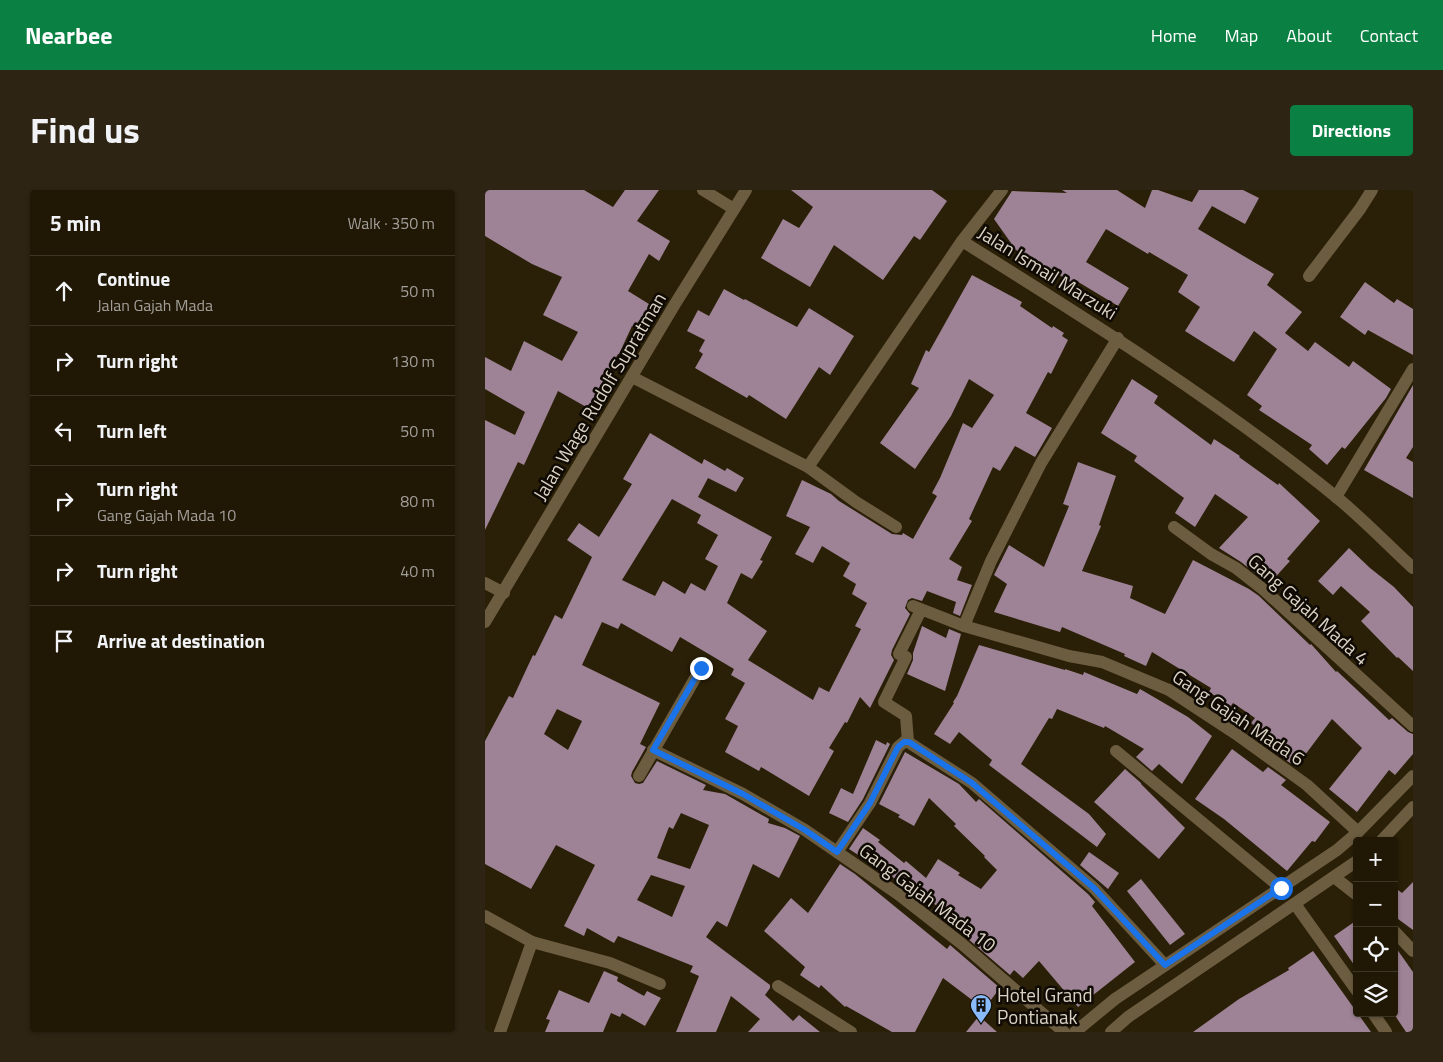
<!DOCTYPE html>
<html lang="en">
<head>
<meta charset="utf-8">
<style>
  body { margin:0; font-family:"Titillium Web",sans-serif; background:#2d2413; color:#f1f3f6 }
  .controls { position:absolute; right:15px; bottom:15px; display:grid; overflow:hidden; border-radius:5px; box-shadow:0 1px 4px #0004 }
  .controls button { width:45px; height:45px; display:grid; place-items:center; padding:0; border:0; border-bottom:1px solid #3d3627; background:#201705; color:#f1f3f6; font:25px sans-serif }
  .stop { position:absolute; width:15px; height:15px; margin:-11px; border:4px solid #1a73e8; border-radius:50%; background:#fff }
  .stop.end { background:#1a73e8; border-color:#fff; box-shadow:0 1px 5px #0008 }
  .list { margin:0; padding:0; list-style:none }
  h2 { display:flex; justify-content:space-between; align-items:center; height:65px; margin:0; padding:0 20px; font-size:21px }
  h2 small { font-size:16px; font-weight:400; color:#a29f9a }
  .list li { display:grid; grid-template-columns:32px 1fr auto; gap:15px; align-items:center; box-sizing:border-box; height:70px; padding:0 20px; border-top:1px solid #3d3627 }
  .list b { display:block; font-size:19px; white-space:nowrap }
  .list p { margin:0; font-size:16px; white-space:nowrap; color:#a29f9a }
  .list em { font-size:16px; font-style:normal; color:#a29f9a }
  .icon { flex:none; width:28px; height:28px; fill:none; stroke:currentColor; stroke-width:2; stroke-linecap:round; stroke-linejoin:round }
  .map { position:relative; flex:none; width:928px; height:842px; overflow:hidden; border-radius:5px }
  header { display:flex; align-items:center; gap:30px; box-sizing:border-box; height:70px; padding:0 25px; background:#0b8043; color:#fff }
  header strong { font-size:24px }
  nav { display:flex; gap:28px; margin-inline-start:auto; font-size:18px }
  .intro { display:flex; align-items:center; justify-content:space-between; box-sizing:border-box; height:120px; padding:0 30px }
  h1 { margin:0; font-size:35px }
  .button { padding:12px 22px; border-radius:5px; background:#0b8043; color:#fff; font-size:18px; font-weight:700 }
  main { display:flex; gap:30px; padding:0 30px }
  aside { flex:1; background:#201705; border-radius:5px; box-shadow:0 1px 4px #0004 }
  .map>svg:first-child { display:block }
  .building { fill:#9d8395; fill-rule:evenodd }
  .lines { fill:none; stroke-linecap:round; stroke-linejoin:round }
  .minor { stroke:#6c5d40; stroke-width:12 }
  .route { stroke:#1a73e8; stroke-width:6 }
  .labels { text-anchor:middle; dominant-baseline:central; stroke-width:5; stroke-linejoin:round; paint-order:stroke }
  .street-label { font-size:19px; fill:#dad3c5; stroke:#0f0a03 }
  .poi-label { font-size:19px; fill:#dad3c5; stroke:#0f0a03; text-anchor:start }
</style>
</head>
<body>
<header>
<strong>Nearbee</strong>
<nav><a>Home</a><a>Map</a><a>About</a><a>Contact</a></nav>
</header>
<div class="intro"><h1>Find us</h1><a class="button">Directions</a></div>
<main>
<aside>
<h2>5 min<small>Walk · 350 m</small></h2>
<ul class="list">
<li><svg class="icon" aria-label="ahead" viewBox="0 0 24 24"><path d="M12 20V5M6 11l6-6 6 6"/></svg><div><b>Continue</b><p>Jalan Gajah Mada</p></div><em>50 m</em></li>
<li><svg class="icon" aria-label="right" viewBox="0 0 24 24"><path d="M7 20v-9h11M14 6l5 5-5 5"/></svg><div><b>Turn right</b></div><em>130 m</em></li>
<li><svg class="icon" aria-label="left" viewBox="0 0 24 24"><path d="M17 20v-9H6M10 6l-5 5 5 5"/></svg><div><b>Turn left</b></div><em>50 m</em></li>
<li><svg class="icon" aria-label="right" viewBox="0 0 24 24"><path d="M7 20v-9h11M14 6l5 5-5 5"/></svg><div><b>Turn right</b><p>Gang Gajah Mada 10</p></div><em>80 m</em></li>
<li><svg class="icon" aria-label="right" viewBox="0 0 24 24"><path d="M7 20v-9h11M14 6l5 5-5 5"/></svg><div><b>Turn right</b></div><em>40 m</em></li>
<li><svg class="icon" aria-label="arrive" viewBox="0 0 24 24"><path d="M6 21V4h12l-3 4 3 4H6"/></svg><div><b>Arrive at destination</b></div></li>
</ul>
</aside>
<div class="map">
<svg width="928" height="842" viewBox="0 0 928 842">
  <rect width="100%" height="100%" fill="#2a1f07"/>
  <!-- building -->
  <g class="building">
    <path d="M 0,0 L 99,0 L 128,17 L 140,0 L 174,0 L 152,31 L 185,51 L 174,71 L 164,64 L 143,101 L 172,119 L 160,143 L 147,136 L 134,164 L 133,164 L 103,218 L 73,201 L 39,275 L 33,272 L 0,340 L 0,230 L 30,245 L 40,222 L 0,199 L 0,167 L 26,181 L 39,151 L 77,171 L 93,142 L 58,125 L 77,87 L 47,74 L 0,46 Z"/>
    <path d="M 306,0 L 447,0 L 462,11 L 435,50 L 429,46 L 398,90 L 349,55 L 325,97 L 276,68 L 298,29 L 314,38 L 328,17 Z"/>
    <path d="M 577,0 L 632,0 L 660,18 L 667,0 L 673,0 L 707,12 L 714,0 L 758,0 L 774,8 L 760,34 L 727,16 L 713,39 L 789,84 L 782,95 L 817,122 L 800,143 L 823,161 L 830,152 L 864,177 L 868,171 L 906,199 L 901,208 L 860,259 L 857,257 L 842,275 L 824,259 L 827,255 L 774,220 L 777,216 L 762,205 L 792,159 L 769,141 L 749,172 L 700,141 L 715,117 L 693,102 L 703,85 L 664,62 L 663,64 L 621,39 L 601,72 L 644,98 L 633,116 L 590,90 L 588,94 L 573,84 L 571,87 L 524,55 L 526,53 L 509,29 L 527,1 L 582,3 Z"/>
    <path d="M 487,85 L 537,112 L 535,116 L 567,138 L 568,136 L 579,143 L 577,146 L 583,150 L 566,184 L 563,182 L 541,223 L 567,238 L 550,267 L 530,256 L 515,281 L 508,277 L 484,329 L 487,331 L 464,369 L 477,377 L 472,390 L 487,395 L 475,426 L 468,423 L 471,412 L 442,401 L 437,411 L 427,408 L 423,410 L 420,418 L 425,424 L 407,460 L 406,465 L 409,470 L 385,518 L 375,507 L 362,533 L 360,532 L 344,558 L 349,561 L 324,606 L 276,577 L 274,581 L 240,562 L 253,536 L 240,529 L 260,493 L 246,485 L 249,479 L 195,447 L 187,462 L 136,433 L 133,439 L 117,432 L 97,475 L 175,513 L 155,554 L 161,557 L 147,582 L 146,586 L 150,593 L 154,594 L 158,593 L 172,571 L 221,595 L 218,600 L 240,604 L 284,629 L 283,633 L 300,638 L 315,646 L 294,688 L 268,674 L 242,737 L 232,731 L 221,747 L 285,795 L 285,798 L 280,805 L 308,831 L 314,825 L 335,842 L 263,842 L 275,829 L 246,806 L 231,842 L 191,842 L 214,786 L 205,782 L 208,776 L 133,746 L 129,753 L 102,738 L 99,746 L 79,736 L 110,675 L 71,655 L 46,699 L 0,674 L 0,551 L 24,506 L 28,508 L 48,465 L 50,466 L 70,425 L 77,429 L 107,367 L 82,350 L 94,333 L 114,347 L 147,294 L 138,289 L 165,243 L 217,274 L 219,269 L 240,281 L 242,278 L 259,288 L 251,302 L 223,288 L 213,307 L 287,347 L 275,370 L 278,371 L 267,389 L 256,383 L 242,413 L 282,441 L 263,470 L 328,510 L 334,497 L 344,502 L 376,439 L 370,436 L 382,413 L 367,404 L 371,394 L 358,386 L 365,373 L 337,356 L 328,373 L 310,364 L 325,337 L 301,326 L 317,290 L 346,304 L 354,311 L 407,344 L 417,345 L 418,343 L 428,349 L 452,306 L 447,303 L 455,288 L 478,233 L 487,238 L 509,205 L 484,189 L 466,226 L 430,279 L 395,253 L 434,198 L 426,194 L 441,160 L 444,162 ZM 187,309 L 216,325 L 212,333 L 233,345 L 220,369 L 233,376 L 220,401 L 206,393 L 200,404 L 178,391 L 170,406 L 137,390 ZM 72,519 L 97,531 L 83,560 L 59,544 ZM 196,623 L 224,635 L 205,679 L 172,668 L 184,637 L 188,639 ZM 166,685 L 200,696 L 187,727 L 152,710 Z"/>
    <path d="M 880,92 L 909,113 L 912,109 L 928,119 L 928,165 L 883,140 L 880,145 L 855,127 Z"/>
    <path d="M 239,99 L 259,110 L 260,109 L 312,137 L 324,118 L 369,146 L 345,185 L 334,177 L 301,229 L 264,205 L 262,208 L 210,178 L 218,164 L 214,161 L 220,150 L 202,141 L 213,120 L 224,126 Z"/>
    <path d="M 647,189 L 673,206 L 669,213 L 726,255 L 729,249 L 755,266 L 754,267 L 793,295 L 794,293 L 835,331 L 802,369 L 805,371 L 784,394 L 756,372 L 734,358 L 763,327 L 730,304 L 710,337 L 690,323 L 699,308 L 649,271 L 652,266 L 616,243 Z"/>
    <path d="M 928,195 L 928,257 L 921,268 L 928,272 L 928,308 L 879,280 Z"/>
    <path d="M 593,272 L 631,286 L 614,335 L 616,336 L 597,381 L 648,396 L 645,408 L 680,424 L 708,370 L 764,399 L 774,406 L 825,455 L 826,454 L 851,482 L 852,481 L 904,530 L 907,528 L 923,542 L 928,544 L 928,564 L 910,585 L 904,580 L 872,622 L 844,599 L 877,558 L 847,529 L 811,577 L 792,564 L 794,562 L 783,553 L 786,548 L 766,533 L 770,528 L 748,513 L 746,516 L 724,502 L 726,498 L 667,462 L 661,476 L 639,466 L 640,464 L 577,437 L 575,442 L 509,422 L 522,394 L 509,385 L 524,355 L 559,377 L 584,316 L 578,314 Z"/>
    <path d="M 864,358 L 885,378 L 909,397 L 928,417 L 928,481 L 913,467 L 912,468 L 876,431 L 885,422 L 856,396 L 848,405 L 833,391 Z"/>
    <path d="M 437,436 L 461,448 L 464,439 L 476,444 L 460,501 L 422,484 L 428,470 L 428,463 Z"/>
    <path d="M 494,455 L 580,480 L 580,479 L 598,485 L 599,482 L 652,504 L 655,499 L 703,527 L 727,546 L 697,594 L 674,574 L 667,581 L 651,567 L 659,559 L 620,536 L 619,538 L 572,519 L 567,529 L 564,528 L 536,574 L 604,624 L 621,644 L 612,657 L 504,575 L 507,570 L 474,542 L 465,554 L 449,544 L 469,513 L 468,512 L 472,506 Z"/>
    <path d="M 391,550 L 401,555 L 402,552 L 405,554 L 378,609 L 363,632 L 344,623 L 356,598 L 368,604 Z"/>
    <path d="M 747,559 L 778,582 L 783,577 L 801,590 L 796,595 L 845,632 L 830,652 L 827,651 L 802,681 L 739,629 L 710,609 Z"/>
    <path d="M 420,562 L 474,594 L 491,612 L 494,609 L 603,704 L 610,712 L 607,716 L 650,772 L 593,817 L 554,771 L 538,788 L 529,780 L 525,785 L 475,742 L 479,736 L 462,726 L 463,723 L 364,659 L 378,638 L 395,650 L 393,652 L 419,673 L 421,671 L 441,688 L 453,669 L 475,683 L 473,685 L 496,699 L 512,680 L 499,667 L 500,666 L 469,636 L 471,634 L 444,608 L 429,636 L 413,627 L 415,625 L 394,614 Z"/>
    <path d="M 640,579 L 656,593 L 656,594 L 700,638 L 674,669 L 609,612 Z"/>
    <path d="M 604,662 L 634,683 L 623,699 L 595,675 Z"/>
    <path d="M 355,674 L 370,684 L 462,759 L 465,755 L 515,798 L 499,819 L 458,788 L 430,842 L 407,842 L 361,816 L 360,817 L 336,795 L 334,798 L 315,785 L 320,777 L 279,741 L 306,708 L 323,723 Z"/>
    <path d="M 656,689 L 700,744 L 685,755 L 642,701 Z"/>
    <path d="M 928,692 L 928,740 L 909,726 L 909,697 L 917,703 Z"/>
    <path d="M 872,730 L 872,779 L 849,746 Z"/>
    <path d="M 909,755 L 928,782 L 928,842 L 921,842 L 909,824 Z"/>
    <path d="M 828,761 L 886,842 L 708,842 L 754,809 L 804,780 L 803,778 Z"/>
    <path d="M 119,781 L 133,787 L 132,791 L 159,806 L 162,801 L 176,808 L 160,836 L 137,823 L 135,827 L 126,823 L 118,842 L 60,842 L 65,830 L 61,829 L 74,800 L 104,813 Z"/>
    <path d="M 494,826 L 512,842 L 481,842 Z"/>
  </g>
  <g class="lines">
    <!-- minor -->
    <g class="minor">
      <path d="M 218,0 L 249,19"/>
      <path d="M 477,51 L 517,0"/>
      <path d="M 824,86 L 875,19 L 887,0"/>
      <path d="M 147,187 L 323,277 L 477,51 C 605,131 733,211 850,306 C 877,328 902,354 928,378"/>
      <path d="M 323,277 L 371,312 L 411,337"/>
      <path d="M 851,307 L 928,179"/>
      <path d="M 689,337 L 726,364 L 751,378 L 779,400 L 928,536"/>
      <path d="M 0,393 L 19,403"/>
      <path d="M 428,416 L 479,436 L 584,466 L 617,472 L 684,500 L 751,544 L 822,595 L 873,642"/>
      <path d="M 0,432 L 190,114 L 261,0"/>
      <path d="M 479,436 L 506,371 L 556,273 L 633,148"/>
      <path d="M 423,552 L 421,526 L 399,512 L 421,467 L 414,464 L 436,420"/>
      <path d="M 168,560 L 258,604 L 320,640 L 413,704 L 477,754 L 579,842"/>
      <path d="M 631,561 L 796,698"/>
      <path d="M 154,586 L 216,478"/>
      <path d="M 896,651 L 928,617"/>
      <path d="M 352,662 L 385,613 L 413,557 L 419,552 L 423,552 L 487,593 L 609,698 L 680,775"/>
      <path d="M 849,687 L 872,705"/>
      <path d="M 810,714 L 872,801"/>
      <path d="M 0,726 L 47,752 L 15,842"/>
      <path d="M 909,741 L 928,761"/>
      <path d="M 47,752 L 125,773 L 175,794"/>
      <path d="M 293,796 L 366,842"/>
      <path d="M 888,823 L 901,842"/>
      <path d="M 590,842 L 630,809 L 852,660 L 873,642 L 928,586"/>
      <path d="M 626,842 L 643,827 L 872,671"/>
    </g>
  </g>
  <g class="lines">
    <!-- route -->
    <path class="route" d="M 216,478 L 168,560 L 258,604 L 320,640 L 352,662 L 385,613 L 413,557 L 419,552 L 424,552 L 487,593 L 609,698 L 680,775 L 796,698"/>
  </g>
  <!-- icons -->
  <defs>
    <g id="building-pin" transform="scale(1.125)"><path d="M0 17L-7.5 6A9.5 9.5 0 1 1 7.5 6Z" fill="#89bafc" stroke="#0f0a03"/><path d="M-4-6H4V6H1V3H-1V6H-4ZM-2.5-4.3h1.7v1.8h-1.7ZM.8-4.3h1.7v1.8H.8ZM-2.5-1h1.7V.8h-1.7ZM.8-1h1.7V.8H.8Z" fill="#111"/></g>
  </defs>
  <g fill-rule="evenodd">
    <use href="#building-pin" x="496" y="815"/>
  </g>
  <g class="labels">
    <!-- street labels -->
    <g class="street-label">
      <text transform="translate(563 82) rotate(32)">Jalan Ismail Marzuki</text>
      <text transform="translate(114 206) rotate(-59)">Jalan Wage Rudolf Supratman</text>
      <text transform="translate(824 419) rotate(42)">Gang Gajah Mada 4</text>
      <text transform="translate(754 527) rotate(34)">Gang Gajah Mada 6</text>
      <text transform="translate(443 707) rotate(37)">Gang Gajah Mada 10</text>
    </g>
    <!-- poi labels -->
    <g class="poi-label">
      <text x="512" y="804">Hotel Grand<tspan x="512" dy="22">Pontianak</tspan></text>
    </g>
  </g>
</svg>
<div class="controls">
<button>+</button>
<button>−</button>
<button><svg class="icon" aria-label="locate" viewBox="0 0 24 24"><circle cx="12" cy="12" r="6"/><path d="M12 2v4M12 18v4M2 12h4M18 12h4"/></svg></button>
<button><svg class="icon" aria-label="layers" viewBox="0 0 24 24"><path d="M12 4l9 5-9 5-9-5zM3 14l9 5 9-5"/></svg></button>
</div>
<div class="stop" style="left:796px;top:698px"></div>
<div class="stop end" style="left:216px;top:478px"></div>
</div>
</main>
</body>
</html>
